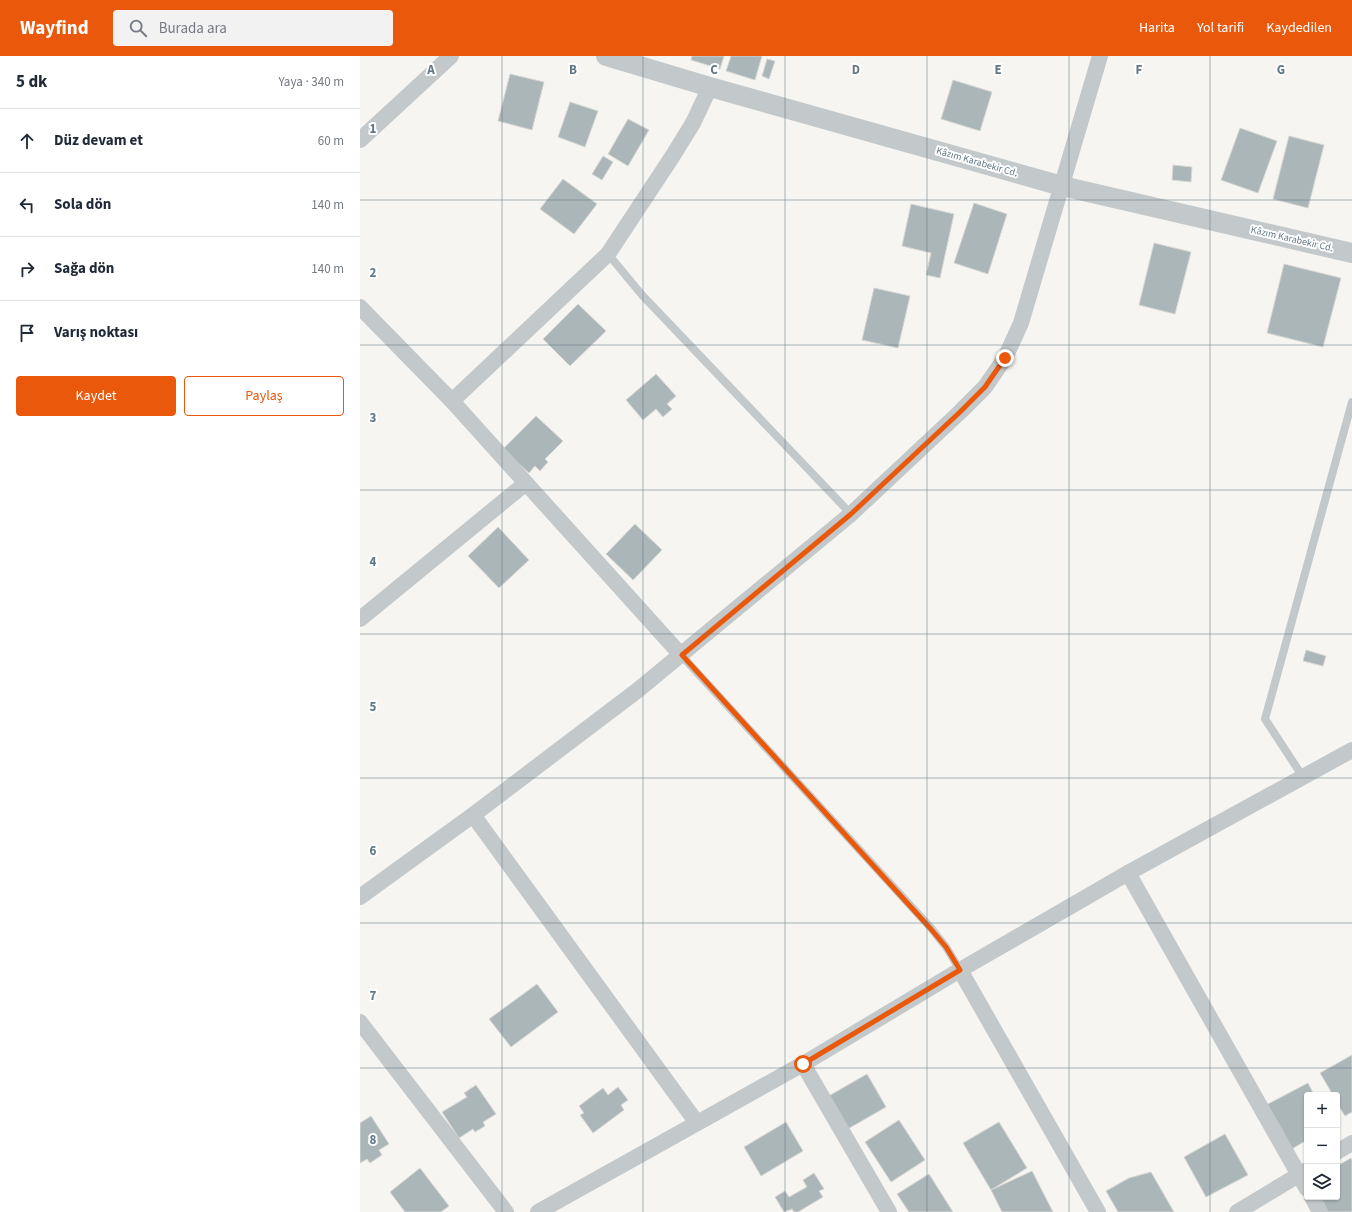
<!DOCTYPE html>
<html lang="tr">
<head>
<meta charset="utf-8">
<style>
  body { margin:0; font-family:"Source Sans 3",sans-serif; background:#f2f2f3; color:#1f2937 }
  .controls { position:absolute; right:12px; bottom:12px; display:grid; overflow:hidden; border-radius:4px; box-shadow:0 1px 3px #0004 }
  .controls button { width:36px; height:36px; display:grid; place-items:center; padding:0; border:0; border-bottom:1px solid #e0e1e3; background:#fff; color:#1f2937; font:20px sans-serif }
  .stop { position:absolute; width:12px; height:12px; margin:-9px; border:3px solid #ea580c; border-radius:50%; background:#fff }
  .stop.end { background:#ea580c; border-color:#fff; box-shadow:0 1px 4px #0008 }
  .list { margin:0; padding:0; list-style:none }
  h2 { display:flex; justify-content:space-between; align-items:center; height:52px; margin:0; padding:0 16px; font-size:17px }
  h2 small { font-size:13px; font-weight:400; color:#747a83 }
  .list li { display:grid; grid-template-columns:26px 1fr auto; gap:12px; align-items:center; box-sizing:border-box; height:64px; padding:0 16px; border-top:1px solid #e0e1e3 }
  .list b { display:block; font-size:15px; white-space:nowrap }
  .list em { font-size:13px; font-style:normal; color:#747a83 }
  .actions { display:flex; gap:8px; padding:12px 16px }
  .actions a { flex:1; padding:9px 0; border:1px solid #ea580c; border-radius:4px; text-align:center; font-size:14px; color:#ea580c }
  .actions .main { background:#ea580c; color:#fff }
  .icon { flex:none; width:22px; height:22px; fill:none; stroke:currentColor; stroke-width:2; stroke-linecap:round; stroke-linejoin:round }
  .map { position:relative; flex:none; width:992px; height:1156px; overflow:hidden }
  header { display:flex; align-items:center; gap:24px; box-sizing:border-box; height:56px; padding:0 20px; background:#ea580c; color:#fff }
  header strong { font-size:19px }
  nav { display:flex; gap:22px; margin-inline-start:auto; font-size:14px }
  .search { width:280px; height:36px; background:#f2f2f3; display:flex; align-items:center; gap:10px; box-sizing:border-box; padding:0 14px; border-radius:4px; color:#747a83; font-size:15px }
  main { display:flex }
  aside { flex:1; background:#fff }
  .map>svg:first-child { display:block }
  .building { fill:#abb6b9; stroke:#d7d7d4 }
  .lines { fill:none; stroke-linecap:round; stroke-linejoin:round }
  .service { stroke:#c3c8ca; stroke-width:8 }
  .minor { stroke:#c3c8ca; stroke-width:16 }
  .tertiary { stroke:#c3c8ca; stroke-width:20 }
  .route { stroke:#ea580c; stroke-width:5 }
  .grid { fill:none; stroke:#627985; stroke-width:1; stroke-opacity:0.55 }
  .labels { text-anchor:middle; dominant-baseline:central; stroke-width:4; stroke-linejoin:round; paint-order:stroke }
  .street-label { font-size:10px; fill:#627985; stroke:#fff }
  .grid-label { font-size:13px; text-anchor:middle; font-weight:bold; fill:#627985; stroke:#fff; stroke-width:4; stroke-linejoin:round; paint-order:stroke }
</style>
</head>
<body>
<header>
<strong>Wayfind</strong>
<div class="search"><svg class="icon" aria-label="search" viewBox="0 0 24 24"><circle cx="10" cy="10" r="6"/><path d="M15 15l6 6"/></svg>Burada ara</div>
<nav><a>Harita</a><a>Yol tarifi</a><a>Kaydedilen</a></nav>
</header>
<main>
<aside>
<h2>5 dk<small>Yaya · 340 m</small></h2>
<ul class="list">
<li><svg class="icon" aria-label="ahead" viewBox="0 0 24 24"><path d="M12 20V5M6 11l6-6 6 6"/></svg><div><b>Düz devam et</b></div><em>60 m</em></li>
<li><svg class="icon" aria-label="left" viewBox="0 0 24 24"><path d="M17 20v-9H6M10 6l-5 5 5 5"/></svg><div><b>Sola dön</b></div><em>140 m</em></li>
<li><svg class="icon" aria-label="right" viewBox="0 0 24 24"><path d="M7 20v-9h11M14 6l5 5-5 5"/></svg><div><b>Sağa dön</b></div><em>140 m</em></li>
<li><svg class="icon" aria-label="arrive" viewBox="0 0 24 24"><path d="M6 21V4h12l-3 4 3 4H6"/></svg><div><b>Varış noktası</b></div></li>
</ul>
<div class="actions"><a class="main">Kaydet</a><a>Paylaş</a></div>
</aside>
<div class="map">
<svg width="992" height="1156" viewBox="0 0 992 1156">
  <rect width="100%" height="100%" fill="#f6f5f1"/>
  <!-- building -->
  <g class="building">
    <path d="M 332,0 L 364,0 L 360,13 L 331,4 Z"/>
    <path d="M 371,0 L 402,0 L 395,24 L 366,15 Z"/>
    <path d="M 407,3 L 415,5 L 409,23 L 402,20 Z"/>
    <path d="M 150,18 L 184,26 L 172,74 L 138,65 Z"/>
    <path d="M 593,24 L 632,36 L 620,75 L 581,63 Z"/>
    <path d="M 210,46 L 238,55 L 225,91 L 198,81 Z"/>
    <path d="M 268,63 L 289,74 L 268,110 L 248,98 Z"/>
    <path d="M 880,72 L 917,85 L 898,137 L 861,124 Z"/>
    <path d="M 929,80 L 964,89 L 948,152 L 913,143 Z"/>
    <path d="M 243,100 L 253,106 L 242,124 L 232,118 Z"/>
    <path d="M 813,109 L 832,111 L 831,126 L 812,124 Z"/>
    <path d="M 203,123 L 237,148 L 214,178 L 180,153 Z"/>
    <path d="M 614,147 L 647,158 L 628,218 L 594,207 Z"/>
    <path d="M 551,148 L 594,158 L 580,222 L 566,219 L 571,197 L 542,190 Z"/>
    <path d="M 794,187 L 831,196 L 815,258 L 779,249 Z"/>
    <path d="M 924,208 L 981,222 L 963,291 L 907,277 Z"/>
    <path d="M 514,232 L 550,240 L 538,292 L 502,284 Z"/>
    <path d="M 218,248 L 246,275 L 210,310 L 183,283 Z"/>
    <path d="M 296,318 L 316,340 L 307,348 L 312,353 L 303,361 L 296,353 L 283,364 L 266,344 Z"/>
    <path d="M 176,360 L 203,385 L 185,403 L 188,406 L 180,415 L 175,410 L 169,417 L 143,393 Z"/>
    <path d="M 275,468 L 302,494 L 273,524 L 246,498 Z"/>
    <path d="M 138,471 L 169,504 L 139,532 L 108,500 Z"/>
    <path d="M 946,594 L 966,600 L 963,610 L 943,605 Z"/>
    <path d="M 177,928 L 198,956 L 151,991 L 129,963 Z"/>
    <path d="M 992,999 L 992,1056 L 985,1060 L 977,1047 L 977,1039 L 973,1039 L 960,1017 Z"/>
    <path d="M 507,1018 L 526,1051 L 486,1074 L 467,1041 Z"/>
    <path d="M 948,1027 L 954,1039 L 947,1039 L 947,1084 L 930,1094 L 906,1049 Z"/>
    <path d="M 116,1029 L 136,1058 L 123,1066 L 125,1070 L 115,1076 L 113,1073 L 99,1082 L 82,1056 L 107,1041 L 104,1037 Z"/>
    <path d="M 258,1031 L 268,1044 L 261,1049 L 264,1054 L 233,1077 L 220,1059 L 224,1057 L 219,1050 L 243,1032 L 248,1039 Z"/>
    <path d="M 11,1060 L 29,1088 L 19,1094 L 22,1099 L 10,1107 L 7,1103 L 0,1107 L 0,1067 Z"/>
    <path d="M 539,1064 L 565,1104 L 531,1126 L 505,1086 Z"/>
    <path d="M 426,1066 L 443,1095 L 401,1120 L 384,1091 Z"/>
    <path d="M 639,1066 L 667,1112 L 631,1134 L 603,1087 Z"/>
    <path d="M 865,1078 L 888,1119 L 846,1141 L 824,1101 Z"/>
    <path d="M 991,1102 L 992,1104 L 992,1156 L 964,1156 L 955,1141 L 977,1141 L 977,1110 Z"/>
    <path d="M 60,1112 L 89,1150 L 81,1156 L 45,1156 L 30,1136 Z"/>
    <path d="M 672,1115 L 693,1156 L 642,1156 L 631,1134 Z"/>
    <path d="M 791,1116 L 814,1156 L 758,1156 L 746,1135 L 769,1122 Z"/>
    <path d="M 454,1117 L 464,1133 L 459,1135 L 463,1141 L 438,1156 L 434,1156 L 432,1153 L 424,1156 L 415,1141 L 425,1135 L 429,1141 L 447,1131 L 443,1124 Z"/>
    <path d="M 569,1118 L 593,1156 L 549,1156 L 537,1138 Z"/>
  </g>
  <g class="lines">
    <!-- service -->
    <g class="service">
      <path d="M 248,198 L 282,239 L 491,458"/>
      <path d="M 321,599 L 571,872 L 586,891 L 600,914"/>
      <path d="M 943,721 L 905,663 L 992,346"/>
    </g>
    <!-- minor -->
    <g class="minor">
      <path d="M 0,84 L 91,0"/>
      <path d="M 0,251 L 92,345 L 321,599"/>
      <path d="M 92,345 L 248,198 L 312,101 L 333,67 L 350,31"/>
      <path d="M 0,563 L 166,427"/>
      <path d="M 113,759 L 337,1067"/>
      <path d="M 768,817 L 947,1133"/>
      <path d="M 0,841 L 113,759 L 278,634 L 491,458 L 600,356 L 625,331 L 645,302 L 661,267 L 740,0"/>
      <path d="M 600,914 L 738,1156"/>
      <path d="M 0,966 L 146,1156"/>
      <path d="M 443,1008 L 529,1156"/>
      <path d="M 977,1096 L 992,1087"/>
      <path d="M 952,1141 L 960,1156"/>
      <path d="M 178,1156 L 443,1008 L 600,914 L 768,817 L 992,694"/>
      <path d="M 877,1156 L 947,1114"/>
    </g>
    <!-- tertiary -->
    <path class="tertiary" d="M 246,0 L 350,31 L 702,130 L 992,197"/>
  </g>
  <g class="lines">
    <!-- route -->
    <path class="route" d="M 443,1008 L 600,914 L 586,891 L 570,872 L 322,599 L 491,458 L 600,356 L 625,331 L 645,302"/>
  </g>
  <!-- grid -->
  <path class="grid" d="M 142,0 L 142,1156M 283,0 L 283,1156M 425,0 L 425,1156M 567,0 L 567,1156M 709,0 L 709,1156M 850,0 L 850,1156M 0,144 L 992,144M 0,289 L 992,289M 0,434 L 992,434M 0,578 L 992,578M 0,722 L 992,722M 0,867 L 992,867M 0,1012 L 992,1012"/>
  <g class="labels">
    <!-- street labels -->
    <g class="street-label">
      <text transform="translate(617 106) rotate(16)">Kâzım Karabekir Cd.</text>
      <text transform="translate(932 183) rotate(13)">Kâzım Karabekir Cd.</text>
    </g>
  </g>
  <g class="grid-label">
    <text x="71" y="18">A</text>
    <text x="213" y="18">B</text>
    <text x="354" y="18">C</text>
    <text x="496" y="18">D</text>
    <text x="638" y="18">E</text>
    <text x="779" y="18">F</text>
    <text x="921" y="18">G</text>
    <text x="13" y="77">1</text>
    <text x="13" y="221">2</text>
    <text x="13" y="366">3</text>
    <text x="13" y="510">4</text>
    <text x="13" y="655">5</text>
    <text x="13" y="799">6</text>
    <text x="13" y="944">7</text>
    <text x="13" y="1088">8</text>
  </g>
</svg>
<div class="controls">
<button>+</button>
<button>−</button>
<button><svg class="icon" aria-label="layers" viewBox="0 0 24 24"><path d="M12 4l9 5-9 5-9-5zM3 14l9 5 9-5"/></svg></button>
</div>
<div class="stop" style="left:443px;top:1008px"></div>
<div class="stop end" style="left:645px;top:302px"></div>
</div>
</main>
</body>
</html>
